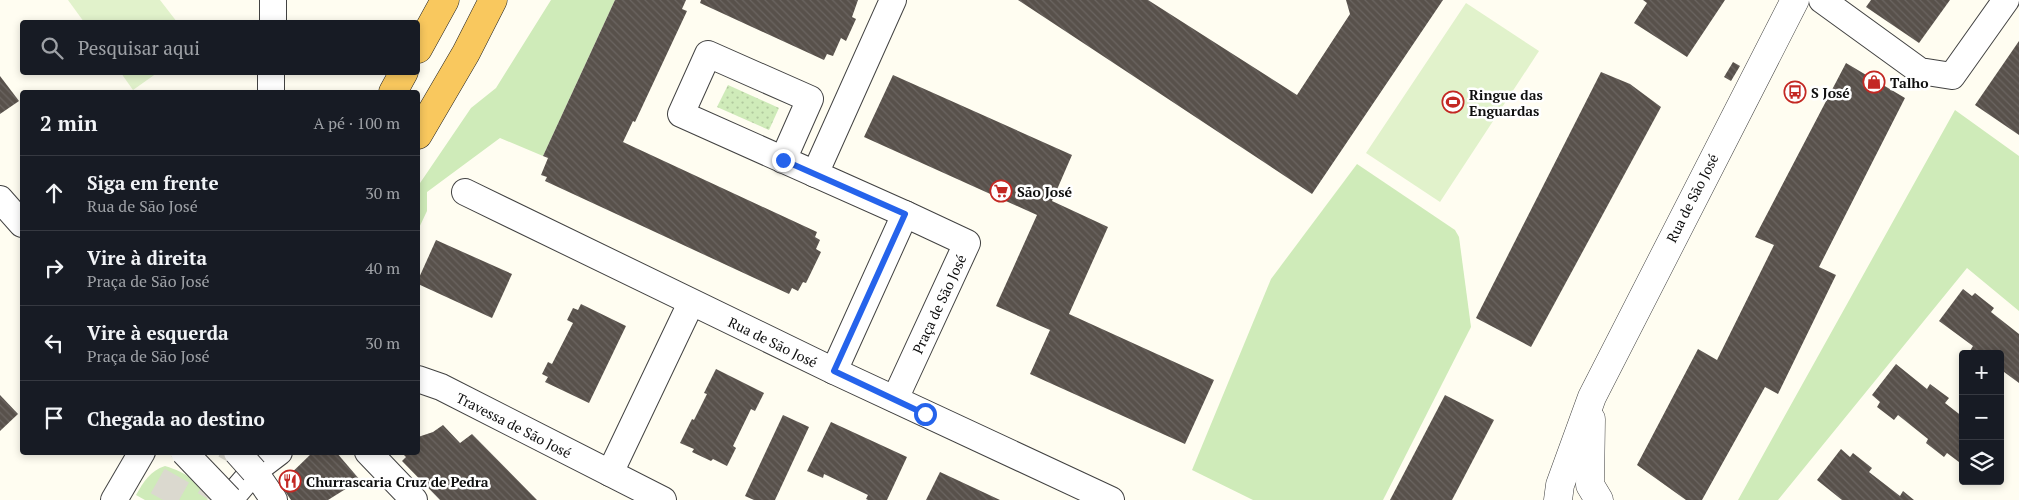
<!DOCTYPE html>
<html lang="pt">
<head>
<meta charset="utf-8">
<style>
  body { margin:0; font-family:"PT Serif",serif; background:#20242c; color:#f1f3f6 }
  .controls { position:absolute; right:15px; bottom:15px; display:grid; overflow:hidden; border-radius:5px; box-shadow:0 2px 8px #0003 }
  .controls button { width:45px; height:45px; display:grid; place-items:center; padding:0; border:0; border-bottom:1px solid #363941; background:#171b24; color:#f1f3f6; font:25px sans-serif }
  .stop { position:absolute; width:15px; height:15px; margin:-11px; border:4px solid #2563eb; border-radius:50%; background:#fff }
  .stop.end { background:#2563eb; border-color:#fff; box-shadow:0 1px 5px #0008 }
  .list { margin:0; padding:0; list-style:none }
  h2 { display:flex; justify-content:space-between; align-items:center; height:65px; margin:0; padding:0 20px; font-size:21px }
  h2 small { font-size:16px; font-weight:400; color:#9ea1a6 }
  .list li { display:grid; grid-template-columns:32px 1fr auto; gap:15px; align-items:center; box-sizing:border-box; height:75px; padding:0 20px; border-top:1px solid #363941 }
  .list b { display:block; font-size:19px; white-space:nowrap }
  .list p { margin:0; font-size:16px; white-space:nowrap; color:#9ea1a6 }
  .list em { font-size:16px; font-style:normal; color:#9ea1a6 }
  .icon { flex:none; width:28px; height:28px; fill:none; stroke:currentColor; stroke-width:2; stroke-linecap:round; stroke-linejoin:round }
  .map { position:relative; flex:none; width:2019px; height:500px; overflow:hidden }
  .search { position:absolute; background:#171b24; box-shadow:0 2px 8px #0003; left:20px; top:20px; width:400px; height:55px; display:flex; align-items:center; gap:12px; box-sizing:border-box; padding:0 18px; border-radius:5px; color:#9ea1a6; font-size:19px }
  .panel { position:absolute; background:#171b24; box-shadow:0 2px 8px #0003; left:20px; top:90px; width:400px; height:365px; border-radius:5px }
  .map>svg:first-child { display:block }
  .grass { fill:#cfebb9 }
  .garden { fill:url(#garden-dots) }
  .pitch { fill:#e1f2cb }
  .building { fill:url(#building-back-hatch) }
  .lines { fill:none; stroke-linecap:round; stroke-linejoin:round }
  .trunk-tunnel { stroke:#dbd9cf; stroke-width:28; stroke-dasharray:28 14; stroke-linecap:butt }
  .minor-casing { stroke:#424242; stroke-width:28 }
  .tertiary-casing { stroke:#424242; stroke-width:29 }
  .trunk-casing { stroke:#202020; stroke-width:29 }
  .minor { stroke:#fff; stroke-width:26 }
  .tertiary { stroke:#fff; stroke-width:28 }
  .trunk { stroke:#f9c85e; stroke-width:28 }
  .minor-bridge-casing { stroke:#424242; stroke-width:28; stroke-linecap:butt }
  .minor-bridge { stroke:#fff; stroke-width:26 }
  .route { stroke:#2563eb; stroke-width:6 }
  .labels { text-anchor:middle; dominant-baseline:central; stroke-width:5; stroke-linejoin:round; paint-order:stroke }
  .poi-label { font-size:14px; font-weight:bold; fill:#0f0f0f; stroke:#fff; text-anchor:start }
  .street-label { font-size:14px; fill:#0f0f0f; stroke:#fff }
</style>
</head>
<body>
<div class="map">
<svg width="2019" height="500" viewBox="0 0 2019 500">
  <defs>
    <pattern id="garden-dots" width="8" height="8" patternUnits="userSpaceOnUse" patternTransform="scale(1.25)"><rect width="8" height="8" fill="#cfebb9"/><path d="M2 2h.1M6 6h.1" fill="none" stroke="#b1c89e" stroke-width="1.8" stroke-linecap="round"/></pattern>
    <pattern id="building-back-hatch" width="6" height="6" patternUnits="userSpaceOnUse" patternTransform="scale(1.25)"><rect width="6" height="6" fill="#58514b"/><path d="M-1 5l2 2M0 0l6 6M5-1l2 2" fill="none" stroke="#6b6561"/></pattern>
  </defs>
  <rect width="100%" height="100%" fill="#fffdf1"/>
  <!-- grass -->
  <g class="grass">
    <path d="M 551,0 L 615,0 L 543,156 L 500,138 L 427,192 L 427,211 L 418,230 L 418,186 L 471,108 L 496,88 Z"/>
    <path d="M 1955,110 L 2019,156 L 2019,311 L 1967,268 L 1778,500 L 1738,500 Z"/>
    <path d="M 1357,164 L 1455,230 L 1459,237 L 1471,327 L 1383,500 L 1253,500 L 1192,470 L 1271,279 Z"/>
    <path d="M 165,466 C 188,473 195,480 208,500 L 145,500 L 136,495 C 144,481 150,471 165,466 Z"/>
  </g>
  <!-- garden -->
  <path class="garden" d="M 728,85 L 779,108 L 769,130 L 717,107 Z"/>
  <!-- pitch -->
  <g class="pitch">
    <path d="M 68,0 L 160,0 L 177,22 L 84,22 Z"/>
    <path d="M 1466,3 L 1539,51 L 1440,202 L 1366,153 Z"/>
    <path d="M 121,73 L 157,73 L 133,90 Z"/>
  </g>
  <!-- building -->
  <g class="building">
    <path d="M 615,0 L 686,0 L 682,9 L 687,11 L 635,122 L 633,121 L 623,142 L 817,232 L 815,237 L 820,240 L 816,249 L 821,252 L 806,283 L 803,282 L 798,291 L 792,288 L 789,294 L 545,181 L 547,177 L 541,175 L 548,158 L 543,156 Z"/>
    <path d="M 701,0 L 858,0 L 852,17 L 856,19 L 846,41 L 841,38 L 833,56 L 827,54 L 824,60 L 700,3 Z"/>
    <path d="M 1018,0 L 1148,0 L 1297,95 L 1350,14 L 1346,0 L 1443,0 L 1312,194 Z"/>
    <path d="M 1643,0 L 1725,0 L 1687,57 L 1634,23 L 1647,3 Z"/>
    <path d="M 1871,0 L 1950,0 L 1919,43 L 1866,7 Z"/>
    <path d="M 2019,41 L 2019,135 L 1975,105 Z"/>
    <path d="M 1733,62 L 1740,66 L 1731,81 L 1724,77 Z"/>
    <path d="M 1846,63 L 1905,98 L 1819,267 L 1836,275 L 1778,394 L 1765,387 L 1702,500 L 1686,500 L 1637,465 L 1698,349 L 1717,360 L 1774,245 L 1755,237 Z"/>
    <path d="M 1601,72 L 1630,84 L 1661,107 L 1531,347 L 1476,318 Z"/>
    <path d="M 893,75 L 1072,155 L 1052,201 L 1108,227 L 1069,314 L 1214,380 L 1185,444 L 1030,374 L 1050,330 L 996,306 L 1037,215 L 864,137 Z"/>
    <path d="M 0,76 L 19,101 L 0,114 Z"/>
    <path d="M 436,240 L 512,274 L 492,318 L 418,284 L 418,280 Z"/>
    <path d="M 1963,289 L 1972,296 L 1975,293 L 1994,308 L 1991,312 L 2019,334 L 2019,383 L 2000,369 L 2000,354 L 1974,354 L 1970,351 L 1973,346 L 1939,321 Z"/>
    <path d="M 581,304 L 626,326 L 589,403 L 545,382 L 548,377 L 542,374 L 548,362 L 552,364 L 573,323 L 567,320 L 573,308 L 578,310 Z"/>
    <path d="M 1896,364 L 1927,389 L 1930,384 L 1949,398 L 1945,403 L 1963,417 L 1963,465 L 1947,453 L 1944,457 L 1926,443 L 1928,439 L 1898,415 L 1894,420 L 1877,407 L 1880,402 L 1872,395 Z"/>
    <path d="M 716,369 L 764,393 L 755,411 L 751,409 L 733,446 L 736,448 L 727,466 L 713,459 L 711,461 L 692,452 L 694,449 L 680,443 L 692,419 L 694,420 L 707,394 L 704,393 Z"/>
    <path d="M 0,395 L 18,414 L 0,431 Z"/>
    <path d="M 1445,395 L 1494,420 L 1461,483 L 1452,500 L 1390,500 Z"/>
    <path d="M 783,415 L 809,427 L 775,500 L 754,500 L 745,496 Z"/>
    <path d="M 831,422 L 907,457 L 887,500 L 868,500 L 866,499 L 868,495 L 824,474 L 823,478 L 807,471 Z"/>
    <path d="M 443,425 L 460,443 L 472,434 L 537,500 L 440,500 L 402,461 L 406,457 L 401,452 L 418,452 L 418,437 L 433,432 Z"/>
    <path d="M 1841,449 L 1850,457 L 1853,453 L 1872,468 L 1869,472 L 1900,496 L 1903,491 L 1914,500 L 1842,500 L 1817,480 Z"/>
    <path d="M 313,452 L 336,452 L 360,480 L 328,500 L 291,500 L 280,484 Z"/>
    <path d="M 940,472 L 1000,500 L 926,500 Z"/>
  </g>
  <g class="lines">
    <!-- trunk-tunnel -->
    <g class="trunk-tunnel">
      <path d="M 163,500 L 190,452"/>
      <path d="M 210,500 L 237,452"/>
    </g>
    <!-- minor casing -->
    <g class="minor-casing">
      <g id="minor">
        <path d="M 1822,0 L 1920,71 L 1952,76 L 2006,0"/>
        <path d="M 273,22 L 273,0"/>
        <path d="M 271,92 L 271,72"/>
        <path d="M 783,160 L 810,99 L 708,54 L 681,114 L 905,214"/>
        <path d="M 815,174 L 893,0"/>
        <path d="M 465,192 L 834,371 L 1111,500"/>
        <path d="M 0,199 L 22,224"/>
        <path d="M 834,371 L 905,214 L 967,243 L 895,399"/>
        <path d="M 418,379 L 441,387 L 663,500"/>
        <path d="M 368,452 L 414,500"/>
        <path d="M 254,471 L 274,500"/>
        <path d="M 610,473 L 691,303"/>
        <path d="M 114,500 L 142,452"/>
        <path d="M 229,500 L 254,471 L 279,452"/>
      </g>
    </g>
    <!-- tertiary casing -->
    <g class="tertiary-casing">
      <g id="tertiary">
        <path d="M 1591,419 L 1590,485 L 1599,500"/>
        <path d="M 1558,500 L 1560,485 L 1592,397 L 1795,0"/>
      </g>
    </g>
    <!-- trunk casing -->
    <g class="trunk-casing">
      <g id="trunk">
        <path d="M 418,49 L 445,0"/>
        <path d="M 393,92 L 404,72"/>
        <path d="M 418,135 L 466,53 L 493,0"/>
      </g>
    </g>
    <!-- minor -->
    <use href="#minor" class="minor"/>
    <!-- tertiary -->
    <use href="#tertiary" class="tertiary"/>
    <!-- trunk -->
    <use href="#trunk" class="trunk"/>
    <!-- minor-bridge casing -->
    <g class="minor-bridge-casing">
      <g id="minor-bridge">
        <path d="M 184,452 L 229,499"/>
        <path d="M 237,452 L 254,471"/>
      </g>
    </g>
    <!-- minor-bridge -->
    <use href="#minor-bridge" class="minor-bridge"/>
  </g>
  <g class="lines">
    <!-- route -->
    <path class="route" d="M 783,160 L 905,214 L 834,371 L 925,414"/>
  </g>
  <!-- icons -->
  <defs>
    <g id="shop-ring" transform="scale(1.125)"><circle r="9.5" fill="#fff" stroke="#c32823" stroke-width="1.5"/><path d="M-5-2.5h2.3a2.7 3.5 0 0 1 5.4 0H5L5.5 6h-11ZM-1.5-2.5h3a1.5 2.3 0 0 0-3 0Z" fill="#c32823"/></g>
    <g id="bus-ring" transform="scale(1.125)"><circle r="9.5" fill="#fff" stroke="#c32823" stroke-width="1.5"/><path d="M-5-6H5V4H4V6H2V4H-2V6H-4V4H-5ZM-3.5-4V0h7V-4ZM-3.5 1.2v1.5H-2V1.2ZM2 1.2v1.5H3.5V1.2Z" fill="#c32823"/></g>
    <g id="stadium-ring" transform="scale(1.125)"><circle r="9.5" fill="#fff" stroke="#c32823" stroke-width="1.5"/><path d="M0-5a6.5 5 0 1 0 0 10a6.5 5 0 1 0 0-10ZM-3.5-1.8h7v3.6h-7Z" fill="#c32823"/></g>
    <g id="supermarket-ring" transform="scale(1.125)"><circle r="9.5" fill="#fff" stroke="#c32823" stroke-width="1.5"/><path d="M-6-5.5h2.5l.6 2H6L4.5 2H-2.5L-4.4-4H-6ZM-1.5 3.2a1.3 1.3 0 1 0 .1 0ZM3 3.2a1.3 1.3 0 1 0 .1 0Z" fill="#c32823"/></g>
    <g id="restaurant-ring" transform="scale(1.125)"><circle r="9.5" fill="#fff" stroke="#c32823" stroke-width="1.5"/><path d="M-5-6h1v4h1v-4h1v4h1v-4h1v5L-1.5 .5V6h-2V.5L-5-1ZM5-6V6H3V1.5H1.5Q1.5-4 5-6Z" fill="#c32823"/></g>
  </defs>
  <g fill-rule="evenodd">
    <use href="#shop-ring" x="1874" y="82"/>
    <use href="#bus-ring" x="1795" y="92"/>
    <use href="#stadium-ring" x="1453" y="102"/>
    <use href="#supermarket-ring" x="1001" y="191"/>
    <use href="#restaurant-ring" x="290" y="481"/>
  </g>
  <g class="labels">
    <!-- poi labels -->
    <g class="poi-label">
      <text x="1890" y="82">Talho</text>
      <text x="1811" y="92">S José</text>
      <text x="1469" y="94">Ringue das<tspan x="1469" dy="16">Enguardas</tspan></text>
      <text x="1017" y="191">São José</text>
      <text x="306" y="481">Churrascaria Cruz de Pedra</text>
    </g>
    <!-- street labels -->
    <g class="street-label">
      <text transform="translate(1692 198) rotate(-63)">Rua de São José</text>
      <text transform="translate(939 304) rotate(-65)">Praça de São José</text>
      <text transform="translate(773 342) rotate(26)">Rua de São José</text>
      <text transform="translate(514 425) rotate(27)">Travessa de São José</text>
    </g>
  </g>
</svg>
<div class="controls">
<button>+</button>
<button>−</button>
<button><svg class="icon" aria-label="layers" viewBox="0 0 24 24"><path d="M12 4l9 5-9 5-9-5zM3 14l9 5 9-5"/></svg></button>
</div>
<div class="stop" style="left:925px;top:414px"></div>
<div class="stop end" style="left:783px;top:160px"></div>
<div class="search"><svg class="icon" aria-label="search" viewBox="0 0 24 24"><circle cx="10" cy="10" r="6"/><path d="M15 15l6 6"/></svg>Pesquisar aqui</div>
<section class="panel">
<h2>2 min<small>A pé · 100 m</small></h2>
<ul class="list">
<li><svg class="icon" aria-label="ahead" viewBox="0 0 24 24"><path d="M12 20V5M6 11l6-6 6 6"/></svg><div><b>Siga em frente</b><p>Rua de São José</p></div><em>30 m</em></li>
<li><svg class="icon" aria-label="right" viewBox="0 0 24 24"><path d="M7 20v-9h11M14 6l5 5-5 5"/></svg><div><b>Vire à direita</b><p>Praça de São José</p></div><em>40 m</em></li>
<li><svg class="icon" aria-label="left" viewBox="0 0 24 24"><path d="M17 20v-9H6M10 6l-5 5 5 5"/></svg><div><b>Vire à esquerda</b><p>Praça de São José</p></div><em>30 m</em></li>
<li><svg class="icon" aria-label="arrive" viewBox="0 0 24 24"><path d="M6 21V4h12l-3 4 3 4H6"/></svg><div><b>Chegada ao destino</b></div></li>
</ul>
</section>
</div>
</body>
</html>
